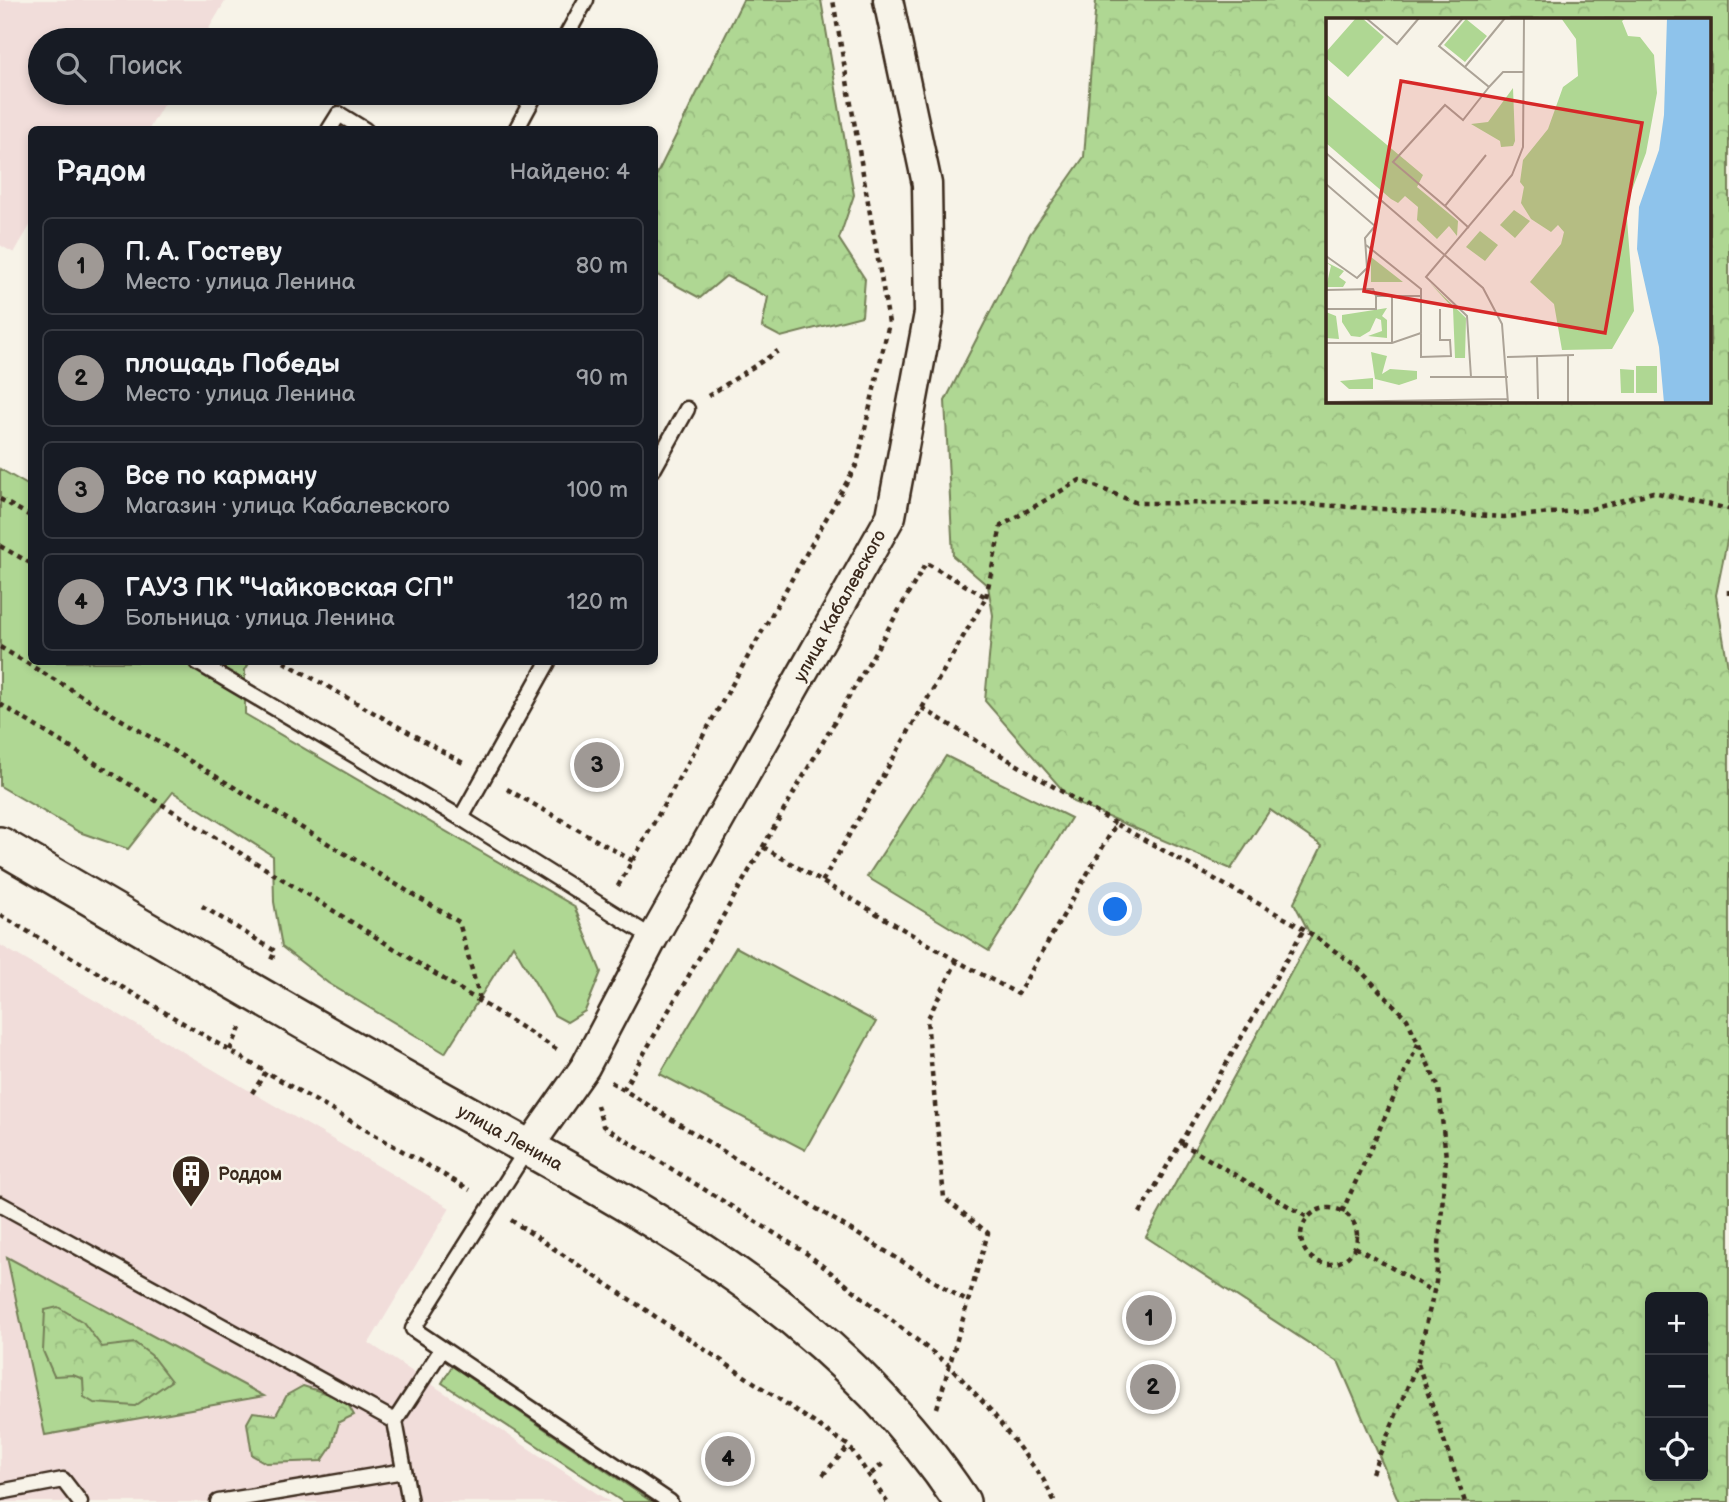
<!DOCTYPE html>
<html lang="ru">
<head>
<meta charset="utf-8">
<style>
  body { margin:0; font-family:"Balsamiq Sans",sans-serif; background:#20242c; color:#f1f3f6 }
  .controls { position:absolute; right:21px; bottom:21px; display:grid; overflow:hidden; border-radius:10px; box-shadow:0 4px 10px #0003 }
  .controls button { width:63px; height:63px; display:grid; place-items:center; padding:0; border:0; border-bottom:2px solid #363941; background:#171b24; color:#f1f3f6; font:35px sans-serif }
  .you { position:absolute; left:1116px; top:910px; width:24px; height:24px; margin:-18px; border:5px solid #fff; border-radius:50%; background:#1a73e8; box-shadow:0 0 0 10px #1a73e833 }
  .badge { display:grid; place-items:center; width:46px; height:46px; border-radius:50%; background:#9f9995; color:#111; font-size:23px; font-weight:700 }
  .pin { position:absolute; translate:-50% -50%; border:4px solid #fff; box-shadow:0 2px 7px #0006 }
  .list { margin:0; padding:0; list-style:none }
  h2 { display:flex; justify-content:space-between; align-items:center; height:91px; margin:0; padding:0 28px; font-size:30px }
  h2 small { font-size:23px; font-weight:400; color:#9ea1a6 }
  .list li { display:grid; grid-template-columns:46px 1fr auto; gap:21px; align-items:center; box-sizing:border-box; height:98px; margin:0 14px 14px; padding:0 14px; border:2px solid #363941; border-radius:10px }
  .list b { display:block; font-size:26px; white-space:nowrap }
  .list p { margin:0; font-size:23px; white-space:nowrap; color:#9ea1a6 }
  .list em { font-size:23px; font-style:normal; color:#9ea1a6 }
  .icon { flex:none; width:38px; height:38px; fill:none; stroke:currentColor; stroke-width:2; stroke-linecap:round; stroke-linejoin:round }
  .map { position:relative; flex:none; width:1729px; height:1502px; overflow:hidden }
  .search { position:absolute; background:#171b24; box-shadow:0 4px 10px #0003; left:28px; top:28px; width:630px; height:77px; display:flex; align-items:center; gap:18px; box-sizing:border-box; padding:0 24px; border-radius:38px; color:#9ea1a6; font-size:26px }
  .panel { position:absolute; background:#171b24; box-shadow:0 4px 10px #0003; left:28px; top:126px; width:630px; height:539px; border-radius:10px }
  .map>svg:first-child { display:block }
  .built { fill:#f1ddda }
  .green { fill:#afd793; stroke:#758058; stroke-width:2 }
  .forest { fill:url(#forest-crowns); stroke:#758058; stroke-width:2; fill-rule:evenodd }
  .lines { fill:none; stroke-linecap:round; stroke-linejoin:round }
  .service-casing { stroke:#3b2a1e; stroke-width:19 }
  .minor-casing { stroke:#3b2a1e; stroke-width:33 }
  .tertiary-casing { stroke:#3b2a1e; stroke-width:40 }
  .path { stroke:#3b2a1e; stroke-width:4.5; stroke-dasharray:5 5; stroke-linecap:butt }
  .service { stroke:#f7f3e8; stroke-width:14 }
  .minor { stroke:#f7f3e8; stroke-width:28 }
  .tertiary { stroke:#f7f3e8; stroke-width:35 }
  .labels { text-anchor:middle; dominant-baseline:central; stroke-width:5; stroke-linejoin:round; paint-order:stroke }
  .street-label { font-size:18px; fill:#3b2a1e; stroke:#f7f3e8 }
  .poi-label { font-size:18px; font-weight:bold; fill:#3b2a1e; stroke:#f7f3e8; text-anchor:start }
  .inset-road { fill:none; stroke:#aca397; stroke-width:2 }
  .view { fill:#d62828; fill-opacity:0.15; stroke:#d62828; stroke-width:3.5 }
  .inset-edge { fill:none; stroke:#3b2a1e; stroke-width:3.5 }
</style>
</head>
<body>
<div class="map">
<svg width="1729" height="1502" viewBox="0 0 1729 1502">
  <defs>
    <pattern id="forest-crowns" width="20" height="18" patternUnits="userSpaceOnUse" patternTransform="scale(1.75)"><rect width="20" height="18" fill="#afd793"/><path d="M2 6a3 3 0 1 1 6 0M12 15a3 3 0 1 1 6 0" fill="none" stroke="#97b97e"/></pattern>
  </defs>
  <rect width="100%" height="100%" fill="#f7f3e8"/>
  <filter id="ink" filterUnits="userSpaceOnUse"><feTurbulence type="fractalNoise" baseFrequency=".0143" numOctaves="2"/><feDisplacementMap in="SourceGraphic" scale="14" xChannelSelector="R" yChannelSelector="G"/><feConvolveMatrix kernelMatrix="1 2 1 2 8 2 1 2 1" color-interpolation-filters="sRGB"/></filter>
  <g filter="url(#ink)">
    <!-- built -->
    <g class="built">
      <path d="M 0,0 L 226,0 L 202,40 L 40,40 L 40,93 L 170,93 L 149,129 L 32,130 L 31,224 L 14,253 L 0,245 Z"/>
      <path d="M 0,945 L 450,1208 L 369,1343 L 610,1502 L 0,1502 Z"/>
    </g>
    <!-- green -->
    <g class="green">
      <path d="M 0,469 L 31,487 L 32,662 L 250,662 L 245,670 L 245,714 L 574,906 L 601,972 L 585,1011 L 567,1022 L 554,1015 L 513,945 L 445,1053 L 328,983 L 282,947 L 274,902 L 273,856 L 173,792 L 128,849 L 79,832 L 0,786 Z"/>
      <path d="M 736,947 L 876,1022 L 805,1150 L 660,1074 Z"/>
      <path d="M 7,1257 L 264,1396 L 45,1435 Z"/>
      <path d="M 452,1366 L 652,1502 L 623,1502 L 442,1383 Z"/>
    </g>
    <!-- forest -->
    <g class="forest">
      <path d="M 743,0 L 821,0 L 854,195 L 839,239 L 865,279 L 862,316 L 781,337 L 762,327 L 768,297 L 726,276 L 700,298 L 655,274 L 655,178 Z"/>
      <path d="M 1096,0 L 1729,0 L 1729,531 L 1716,595 L 1729,673 L 1729,1502 L 1399,1502 L 1339,1363 L 1146,1237 L 1311,936 L 1294,903 L 1322,846 L 1270,810 L 1231,869 L 1073,802 L 985,701 L 993,615 L 988,586 L 953,556 L 945,401 L 1030,234 L 1084,157 ZM 1710,19 L 1710,401 L 1328,401 L 1328,19 ZM 1650,1297 L 1703,1297 L 1703,1476 L 1650,1476 Z"/>
      <path d="M 946,756 L 1071,818 L 989,951 L 867,877 Z"/>
      <path d="M 58,1307 L 83,1322 L 102,1347 L 135,1343 L 151,1355 L 171,1381 L 135,1406 L 94,1403 L 84,1397 L 83,1379 L 73,1375 L 54,1376 L 43,1351 L 45,1310 Z"/>
      <path d="M 303,1386 L 345,1399 L 354,1415 L 339,1422 L 332,1446 L 322,1461 L 266,1463 L 252,1455 L 247,1423 L 253,1412 L 276,1415 L 287,1395 Z"/>
    </g>
    <g class="lines">
      <!-- service casing -->
      <g class="service-casing">
        <g id="service">
          <path d="M 564,40 L 586,0"/>
          <path d="M 329,130 L 339,114 L 365,130"/>
          <path d="M 516,130 L 536,93"/>
          <path d="M 654,468 L 687,409"/>
          <path d="M 197,662 L 461,818 L 548,662"/>
          <path d="M 461,818 L 653,938"/>
          <path d="M 527,1149 L 413,1329 L 670,1502"/>
          <path d="M 0,1204 L 395,1421 L 410,1502"/>
          <path d="M 395,1421 L 442,1349"/>
          <path d="M 0,1492 L 63,1480 L 80,1502"/>
          <path d="M 218,1502 L 404,1471"/>
        </g>
      </g>
      <!-- minor casing -->
      <g class="minor-casing">
        <path id="minor" d="M 528,1148 L 585,1067 L 653,938 L 891,516 L 929,313 L 927,184 L 888,0"/>
      </g>
      <!-- tertiary casing -->
      <g class="tertiary-casing">
        <path id="tertiary" d="M 0,845 C 138,925 275,1006 414,1084 C 622,1202 826,1296 962,1502"/>
      </g>
      <!-- path -->
      <g class="path">
        <path d="M 708,396 L 778,351"/>
        <path d="M 0,499 L 32,517"/>
        <path d="M 0,546 L 32,564"/>
        <path d="M 1729,590 L 1729,595"/>
        <path d="M 986,597 L 1001,526 L 1080,480 L 1137,503 L 1306,504 L 1504,517 L 1588,510 L 1653,492 L 1729,509"/>
        <path d="M 0,647 L 459,922 L 480,1000"/>
        <path d="M 284,662 L 463,763"/>
        <path d="M 0,704 L 558,1050"/>
        <path d="M 922,708 L 1116,824"/>
        <path d="M 507,789 L 633,861"/>
        <path d="M 763,847 L 957,961"/>
        <path d="M 618,886 L 857,464 L 889,323 L 833,0"/>
        <path d="M 202,906 L 275,951 L 271,960"/>
        <path d="M 0,915 L 266,1072"/>
        <path d="M 230,1050 L 241,1026"/>
        <path d="M 611,1082 L 968,1302"/>
        <path d="M 623,1090 L 926,563 L 986,597 L 822,882"/>
        <path d="M 252,1093 L 266,1072 L 470,1190"/>
        <path d="M 597,1105 L 603,1126 L 806,1253 L 950,1366 L 992,1412 L 1043,1479 L 1055,1502"/>
        <path d="M 1181,1143 L 1307,1217"/>
        <circle cx="1329" cy="1236" r="28"/>
        <path d="M 1342,1212 L 1418,1044"/>
        <path d="M 1140,1213 L 1304,929"/>
        <path d="M 511,1220 L 849,1446 L 887,1502"/>
        <path d="M 1355,1247 L 1434,1292"/>
        <path d="M 1418,1364 L 1465,1502"/>
        <path d="M 937,1408 L 988,1233 L 944,1198 L 927,1020 L 957,961 L 1018,994 L 1116,824 L 1304,929 L 1356,966 L 1407,1019 L 1439,1088 L 1446,1158 L 1436,1282 L 1417,1364 L 1372,1473"/>
        <path d="M 871,1474 L 886,1461"/>
        <path d="M 823,1475 L 849,1446"/>
      </g>
      <!-- service -->
      <use href="#service" class="service"/>
      <!-- minor -->
      <use href="#minor" class="minor"/>
      <!-- tertiary -->
      <use href="#tertiary" class="tertiary"/>
    </g>
  </g>
  <!-- icons -->
  <defs>
    <g id="building-pin" transform="scale(2.0125)"><path d="M0 17L-7.5 6A9.5 9.5 0 1 1 7.5 6Z" fill="#3b2a1e" stroke="#f7f3e8"/><path d="M-4-6H4V6H1V3H-1V6H-4ZM-2.5-4.3h1.7v1.8h-1.7ZM.8-4.3h1.7v1.8H.8ZM-2.5-1h1.7V.8h-1.7ZM.8-1h1.7V.8H.8Z" fill="#fff"/></g>
  </defs>
  <g fill-rule="evenodd">
    <use href="#building-pin" x="191" y="1174"/>
  </g>
  <g class="labels">
    <!-- street labels -->
    <g class="street-label">
      <text transform="translate(840 606) rotate(-61)">улица Кабалевского</text>
      <text transform="translate(510 1138) rotate(29)">улица Ленина</text>
    </g>
    <!-- poi labels -->
    <g class="poi-label">
      <text x="218" y="1174">Роддом</text>
    </g>
  </g>
  <!-- overview -->
  <g transform="translate(1326 18)">
    <rect width="385" height="385" fill="#f7f3e8"/>
    <path d="M 30,0 L 36,0 L 58,19 L 22,59 L 0,40 L 0,34 ZM 140,1 L 161,18 L 139,44 L 118,27 ZM 0,76 L 97,157 L 91,169 L 132,203 L 131,218 L 123,208 L 111,221 L 91,202 L 92,189 L 79,178 L 72,185 L 65,181 L 0,125 ZM 154,213 L 172,227 L 159,243 L 140,229 ZM 45,239 L 77,264 L 45,264 ZM 104,265 L 140,300 L 139,340 L 129,340 L 127,290 ZM 310,348 L 331,348 L 331,375 L 310,375 ZM 294,351 L 308,352 L 308,375 L 295,375 ZM 47,360 L 47,371 L 23,371 L 14,363 Z" fill="#afd793"/>
    <path d="M 235,0 L 300,0 L 296,3 L 302,18 L 314,19 L 328,37 L 331,75 L 320,135 L 300,188 L 308,293 L 286,331 L 236,332 L 228,286 L 204,264 L 235,226 L 238,214 L 232,207 L 225,214 L 205,201 L 195,185 L 198,169 L 194,164 L 197,142 L 222,111 L 237,69 L 252,58 L 250,21 ZM 187,70 L 189,123 L 187,128 L 175,129 L 174,123 L 145,106 L 162,104 ZM 188,192 L 204,203 L 189,220 L 174,207 ZM 0,244 L 18,253 L 13,259 L 20,264 L 17,269 L 0,269 L 5,248 ZM 61,290 L 56,298 L 61,302 L 61,320 L 42,318 L 56,313 L 55,302 L 50,300 L 44,313 L 34,319 L 25,318 L 16,304 L 16,297 ZM 0,294 L 10,298 L 13,321 L 0,320 ZM 45,334 L 61,338 L 56,356 L 64,351 L 91,353 L 91,361 L 73,367 L 49,361 Z" fill="#afd793"/>
    <path d="M 341,0 L 385,0 L 385,385 L 338,385 L 333,329 L 311,231 L 313,189 L 333,132 L 338,97 Z" fill="#8ec3eb"/>
    <path class="inset-road" d="M 40,0 L 71,26 L 93,0M 137,0 L 113,28 L 163,69 L 137,102 L 119,87 L 67,144 L 119,188 L 160,137M 139,49 L 179,0M 163,69 L 177,54 L 198,54M 0,135 L 157,270 L 176,306 L 182,385M 0,166 L 49,208 L 39,220 L 41,250 L 31,260 L 0,238M 119,188 L 143,210M 0,272 L 47,271 L 50,278 L 66,278 L 66,325M 66,278 L 95,278M 0,291 L 50,291 L 50,278M 95,315 L 95,339 L 125,338 L 124,322 L 114,322 L 114,291M 0,325 L 66,325 L 95,315 L 95,271 L 40,227M 211,338 L 212,381M 181,339 L 248,337M 104,359 L 182,359M 145,359 L 141,298 L 100,259 L 186,157 L 197,129 L 198,0M 0,384 L 182,381M 242,385 L 242,337"/>
    <path class="view" d="M 75,63 L 316,105 L 279,315 L 38,273 Z"/>
    <rect width="385" height="385" class="inset-edge"/>
  </g>
</svg>
<div class="controls">
<button>+</button>
<button>−</button>
<button><svg class="icon" aria-label="locate" viewBox="0 0 24 24"><circle cx="12" cy="12" r="6"/><path d="M12 2v4M12 18v4M2 12h4M18 12h4"/></svg></button>
</div>
<div class="you"></div>
<div class="pin badge" style="left:1149px;top:1318px">1</div>
<div class="pin badge" style="left:1153px;top:1387px">2</div>
<div class="pin badge" style="left:597px;top:765px">3</div>
<div class="pin badge" style="left:728px;top:1459px">4</div>
<div class="search"><svg class="icon" aria-label="search" viewBox="0 0 24 24"><circle cx="10" cy="10" r="6"/><path d="M15 15l6 6"/></svg>Поиск</div>
<section class="panel">
<h2>Рядом<small>Найдено: 4</small></h2>
<ul class="list">
<li><span class="badge">1</span><div><b>П. А. Гостеву</b><p>Место · улица Ленина</p></div><em>80 m</em></li>
<li><span class="badge">2</span><div><b>площадь Победы</b><p>Место · улица Ленина</p></div><em>90 m</em></li>
<li><span class="badge">3</span><div><b>Все по карману</b><p>Магазин · улица Кабалевского</p></div><em>100 m</em></li>
<li><span class="badge">4</span><div><b>ГАУЗ ПК &quot;Чайковская СП&quot;</b><p>Больница · улица Ленина</p></div><em>120 m</em></li>
</ul>
</section>
</div>
</body>
</html>
